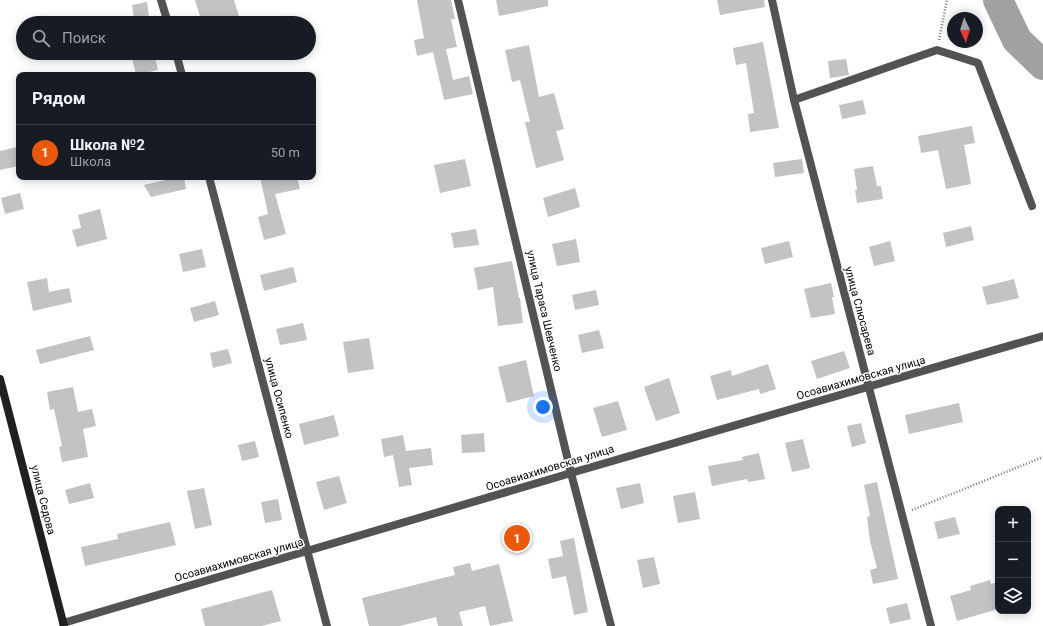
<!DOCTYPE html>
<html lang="ru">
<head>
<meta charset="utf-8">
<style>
  body { margin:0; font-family:Roboto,sans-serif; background:#242831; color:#f1f3f6 }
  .controls { position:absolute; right:12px; bottom:12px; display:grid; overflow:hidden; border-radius:8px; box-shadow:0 2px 10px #0003 }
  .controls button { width:36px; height:36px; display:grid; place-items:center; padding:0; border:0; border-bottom:1px solid #363941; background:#171b24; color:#f1f3f6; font:20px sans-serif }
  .compass { position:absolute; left:947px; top:12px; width:36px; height:36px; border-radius:50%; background:#171b24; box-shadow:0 2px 10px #0003; rotate:176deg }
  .you { position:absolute; left:543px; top:407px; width:14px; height:14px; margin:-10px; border:3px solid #fff; border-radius:50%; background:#1a73e8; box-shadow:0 0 0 6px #1a73e833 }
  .badge { display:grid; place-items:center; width:26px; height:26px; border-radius:50%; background:#ea580c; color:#fff; font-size:13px; font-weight:700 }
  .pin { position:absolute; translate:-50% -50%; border:2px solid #fff; box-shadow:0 1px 4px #0006 }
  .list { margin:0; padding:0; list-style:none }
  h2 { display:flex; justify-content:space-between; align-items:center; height:52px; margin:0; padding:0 16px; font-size:17px }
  h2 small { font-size:13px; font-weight:400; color:#9ea1a6 }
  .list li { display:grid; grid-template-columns:26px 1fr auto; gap:12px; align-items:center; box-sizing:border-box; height:56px; padding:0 16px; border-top:1px solid #363941 }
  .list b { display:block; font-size:15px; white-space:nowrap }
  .list p { margin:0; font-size:13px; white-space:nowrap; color:#9ea1a6 }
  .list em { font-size:13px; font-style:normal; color:#9ea1a6 }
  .icon { flex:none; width:22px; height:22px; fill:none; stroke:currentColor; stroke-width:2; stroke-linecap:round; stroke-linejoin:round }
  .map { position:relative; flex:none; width:1043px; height:626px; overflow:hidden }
  .search { position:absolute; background:#171b24; box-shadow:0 2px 10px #0003; left:16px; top:16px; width:300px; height:44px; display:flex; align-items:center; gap:10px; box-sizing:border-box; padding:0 14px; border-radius:22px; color:#9ea1a6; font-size:15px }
  .panel { position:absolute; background:#171b24; box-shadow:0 2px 10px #0003; left:16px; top:72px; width:300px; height:108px; border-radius:8px }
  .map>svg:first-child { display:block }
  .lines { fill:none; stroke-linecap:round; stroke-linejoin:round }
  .river { stroke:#a1a1a1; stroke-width:30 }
  .building { fill:#c3c3c3 }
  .path { stroke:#757575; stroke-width:2.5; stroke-dasharray:1 2; stroke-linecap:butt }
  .minor { stroke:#535353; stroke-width:8 }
  .secondary { stroke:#202020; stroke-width:8 }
  .labels { text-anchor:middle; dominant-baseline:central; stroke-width:3; stroke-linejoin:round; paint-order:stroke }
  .street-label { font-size:11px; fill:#000; stroke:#fff }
</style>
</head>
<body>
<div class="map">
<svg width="1043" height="626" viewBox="0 0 1043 626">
  <rect width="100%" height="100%" fill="#fff"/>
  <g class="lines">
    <!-- river -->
    <path class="river" d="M 998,0 L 1017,40 L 1043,65"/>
  </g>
  <!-- building -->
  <g class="building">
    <path d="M 195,0 L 234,0 L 241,23 L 202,23 Z"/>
    <path d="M 417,0 L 451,0 L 455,19 L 451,19 L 457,47 L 446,49 L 453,80 L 469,76 L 473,94 L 444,100 L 433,52 L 417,56 L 414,40 L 424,38 Z"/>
    <path d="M 496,0 L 548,0 L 548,6 L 499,16 Z"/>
    <path d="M 717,0 L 764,0 L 765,7 L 720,15 Z"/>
    <path d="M 147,2 L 149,17 L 134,19 L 132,5 Z"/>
    <path d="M 763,42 L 779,128 L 750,132 L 748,114 L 754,113 L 746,63 L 736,65 L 733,48 Z"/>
    <path d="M 529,45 L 539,97 L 554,93 L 564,129 L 556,131 L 564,160 L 536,168 L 525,122 L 530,122 L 520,80 L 512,82 L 505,50 Z"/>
    <path d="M 154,53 L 158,70 L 136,75 L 132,58 Z"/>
    <path d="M 846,59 L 849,75 L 830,78 L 828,61 Z"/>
    <path d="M 863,100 L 866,114 L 842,119 L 839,105 Z"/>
    <path d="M 972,126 L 975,143 L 964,145 L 971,184 L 946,189 L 938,150 L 921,153 L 918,136 Z"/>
    <path d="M 17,147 L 19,166 L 0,170 L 0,151 Z"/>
    <path d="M 465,159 L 471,186 L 440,193 L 434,165 Z"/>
    <path d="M 802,159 L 804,173 L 775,177 L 773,163 Z"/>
    <path d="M 873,166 L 877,186 L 881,186 L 883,199 L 857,203 L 855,190 L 857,190 L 854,169 Z"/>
    <path d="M 178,177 L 184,177 L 186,189 L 151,197 L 144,185 Z"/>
    <path d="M 260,177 L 297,177 L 300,189 L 275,194 L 286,234 L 264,240 L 258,217 L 268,214 Z"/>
    <path d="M 575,188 L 580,207 L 548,217 L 543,198 Z"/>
    <path d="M 20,193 L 24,209 L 5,214 L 1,198 Z"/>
    <path d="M 100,209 L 107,239 L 77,247 L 72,230 L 81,228 L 78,215 Z"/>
    <path d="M 971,226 L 974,240 L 946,247 L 943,233 Z"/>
    <path d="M 476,229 L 479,245 L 454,248 L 451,233 Z"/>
    <path d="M 576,239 L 580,262 L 557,266 L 552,244 Z"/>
    <path d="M 789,241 L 793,257 L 765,264 L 761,248 Z"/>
    <path d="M 890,241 L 895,261 L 874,266 L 869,247 Z"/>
    <path d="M 202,249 L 206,267 L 183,272 L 179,254 Z"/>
    <path d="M 512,261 L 519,298 L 520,298 L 523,323 L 498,326 L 493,287 L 478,290 L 474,268 Z"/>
    <path d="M 293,267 L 297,282 L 264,291 L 260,275 Z"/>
    <path d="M 47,278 L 49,292 L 69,288 L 72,302 L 33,311 L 27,282 Z"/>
    <path d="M 1014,279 L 1019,298 L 987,305 L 982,287 Z"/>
    <path d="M 831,283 L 834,297 L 832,297 L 835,314 L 811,318 L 804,289 Z"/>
    <path d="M 596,290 L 599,305 L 575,310 L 572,295 Z"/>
    <path d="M 215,301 L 219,315 L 194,322 L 190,308 Z"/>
    <path d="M 303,323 L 307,340 L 280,345 L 276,329 Z"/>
    <path d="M 599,330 L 604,348 L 582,353 L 578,335 Z"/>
    <path d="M 90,336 L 94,350 L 40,364 L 36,350 Z"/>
    <path d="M 369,338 L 374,369 L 348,373 L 343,342 Z"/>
    <path d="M 228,349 L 232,363 L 213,368 L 210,353 Z"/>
    <path d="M 844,351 L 850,368 L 817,379 L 811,361 Z"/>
    <path d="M 526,360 L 534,396 L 507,403 L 498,367 Z"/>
    <path d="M 768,364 L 776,389 L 760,394 L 759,389 L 717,400 L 710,376 L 731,370 L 732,376 Z"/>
    <path d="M 669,378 L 680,413 L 656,421 L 644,387 Z"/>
    <path d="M 73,387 L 78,412 L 92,409 L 96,426 L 83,429 L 88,457 L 62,462 L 59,447 L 62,446 L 54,409 L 50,410 L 47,392 Z"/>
    <path d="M 618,401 L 627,430 L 602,437 L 593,408 Z"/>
    <path d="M 959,403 L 963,422 L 909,434 L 905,415 Z"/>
    <path d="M 334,415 L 339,436 L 304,445 L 299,424 Z"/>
    <path d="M 861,423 L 866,443 L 852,447 L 847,426 Z"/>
    <path d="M 484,433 L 485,452 L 462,453 L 461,435 Z"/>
    <path d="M 403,435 L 406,451 L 431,448 L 433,465 L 409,468 L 412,485 L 399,487 L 393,455 L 384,457 L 381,439 Z"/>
    <path d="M 803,439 L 810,468 L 792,472 L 785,443 Z"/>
    <path d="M 255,441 L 259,457 L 242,461 L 238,445 Z"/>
    <path d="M 759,453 L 765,479 L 748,482 L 747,479 L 712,486 L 708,466 L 743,460 L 742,457 Z"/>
    <path d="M 339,476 L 347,503 L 324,510 L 316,482 Z"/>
    <path d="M 877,482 L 898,579 L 873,584 L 870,570 L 877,568 L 870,541 L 867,517 L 870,516 L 864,485 Z"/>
    <path d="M 90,483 L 94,498 L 69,504 L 65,490 Z"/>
    <path d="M 640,483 L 644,503 L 621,509 L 616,488 Z"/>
    <path d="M 204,488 L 212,525 L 195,529 L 187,491 Z"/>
    <path d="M 695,492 L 700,519 L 678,523 L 673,496 Z"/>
    <path d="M 278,499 L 282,520 L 265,523 L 261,502 Z"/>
    <path d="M 955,517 L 960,534 L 938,539 L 934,522 Z"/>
    <path d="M 170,522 L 176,545 L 85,566 L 81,547 L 118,539 L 117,534 Z"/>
    <path d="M 574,538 L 588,612 L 574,615 L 566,576 L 552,579 L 548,559 L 563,556 L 560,541 Z"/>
    <path d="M 654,557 L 660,584 L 643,588 L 637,560 Z"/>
    <path d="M 470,563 L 472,571 L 499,564 L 513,621 L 490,626 L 485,606 L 459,612 L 463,626 L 438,626 L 436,617 L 400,626 L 369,626 L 362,598 L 455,575 L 453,567 Z"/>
    <path d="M 990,580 L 991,584 L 998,582 L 998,609 L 957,621 L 950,596 L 971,590 L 970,586 Z"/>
    <path d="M 272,590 L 281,621 L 261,626 L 205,626 L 201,609 Z"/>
    <path d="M 907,603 L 911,619 L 890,624 L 886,608 Z"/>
  </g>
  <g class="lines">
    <!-- path -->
    <g class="path">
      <path d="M 939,40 L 947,0"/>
      <path d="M 912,510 L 1043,457"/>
    </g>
    <!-- minor -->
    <g class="minor">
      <path d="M 161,0 L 168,23"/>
      <path d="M 458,0 L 571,473 L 611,626"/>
      <path d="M 772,0 L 794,100 L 931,626"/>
      <path d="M 176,53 L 182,75"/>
      <path d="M 794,100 L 937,50 L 978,63 L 1032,206"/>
      <path d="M 209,177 L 327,626"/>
      <path d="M 63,623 L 571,473 L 1043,336"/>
    </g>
    <!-- secondary -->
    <path class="secondary" d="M 0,379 L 64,626"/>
  </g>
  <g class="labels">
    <!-- street labels -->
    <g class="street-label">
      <text transform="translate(544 311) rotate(77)">улица Тараса Шевченко</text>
      <text transform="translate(860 311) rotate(75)">улица Слюсарева</text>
      <text transform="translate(861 378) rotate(-16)">Осоавиахимовская улица</text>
      <text transform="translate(279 398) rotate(75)">улица Осипенко</text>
      <text transform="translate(550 468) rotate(-17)">Осоавиахимовская улица</text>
      <text transform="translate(43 500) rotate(76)">улица Седова</text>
      <text transform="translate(239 560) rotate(-16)">Осоавиахимовская улица</text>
    </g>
  </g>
</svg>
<div class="controls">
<button>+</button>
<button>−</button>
<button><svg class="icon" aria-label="layers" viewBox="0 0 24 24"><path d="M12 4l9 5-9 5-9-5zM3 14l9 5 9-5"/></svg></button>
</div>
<svg class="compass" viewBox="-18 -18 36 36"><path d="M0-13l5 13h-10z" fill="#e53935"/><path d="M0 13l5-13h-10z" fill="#9ea1a6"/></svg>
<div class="you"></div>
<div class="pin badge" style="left:517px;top:538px">1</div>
<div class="search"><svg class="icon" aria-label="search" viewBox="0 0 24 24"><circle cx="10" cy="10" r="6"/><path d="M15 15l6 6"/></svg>Поиск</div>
<section class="panel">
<h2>Рядом<small></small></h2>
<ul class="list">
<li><span class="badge">1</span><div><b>Школа №2</b><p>Школа</p></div><em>50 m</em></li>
</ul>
</section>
</div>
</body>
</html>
